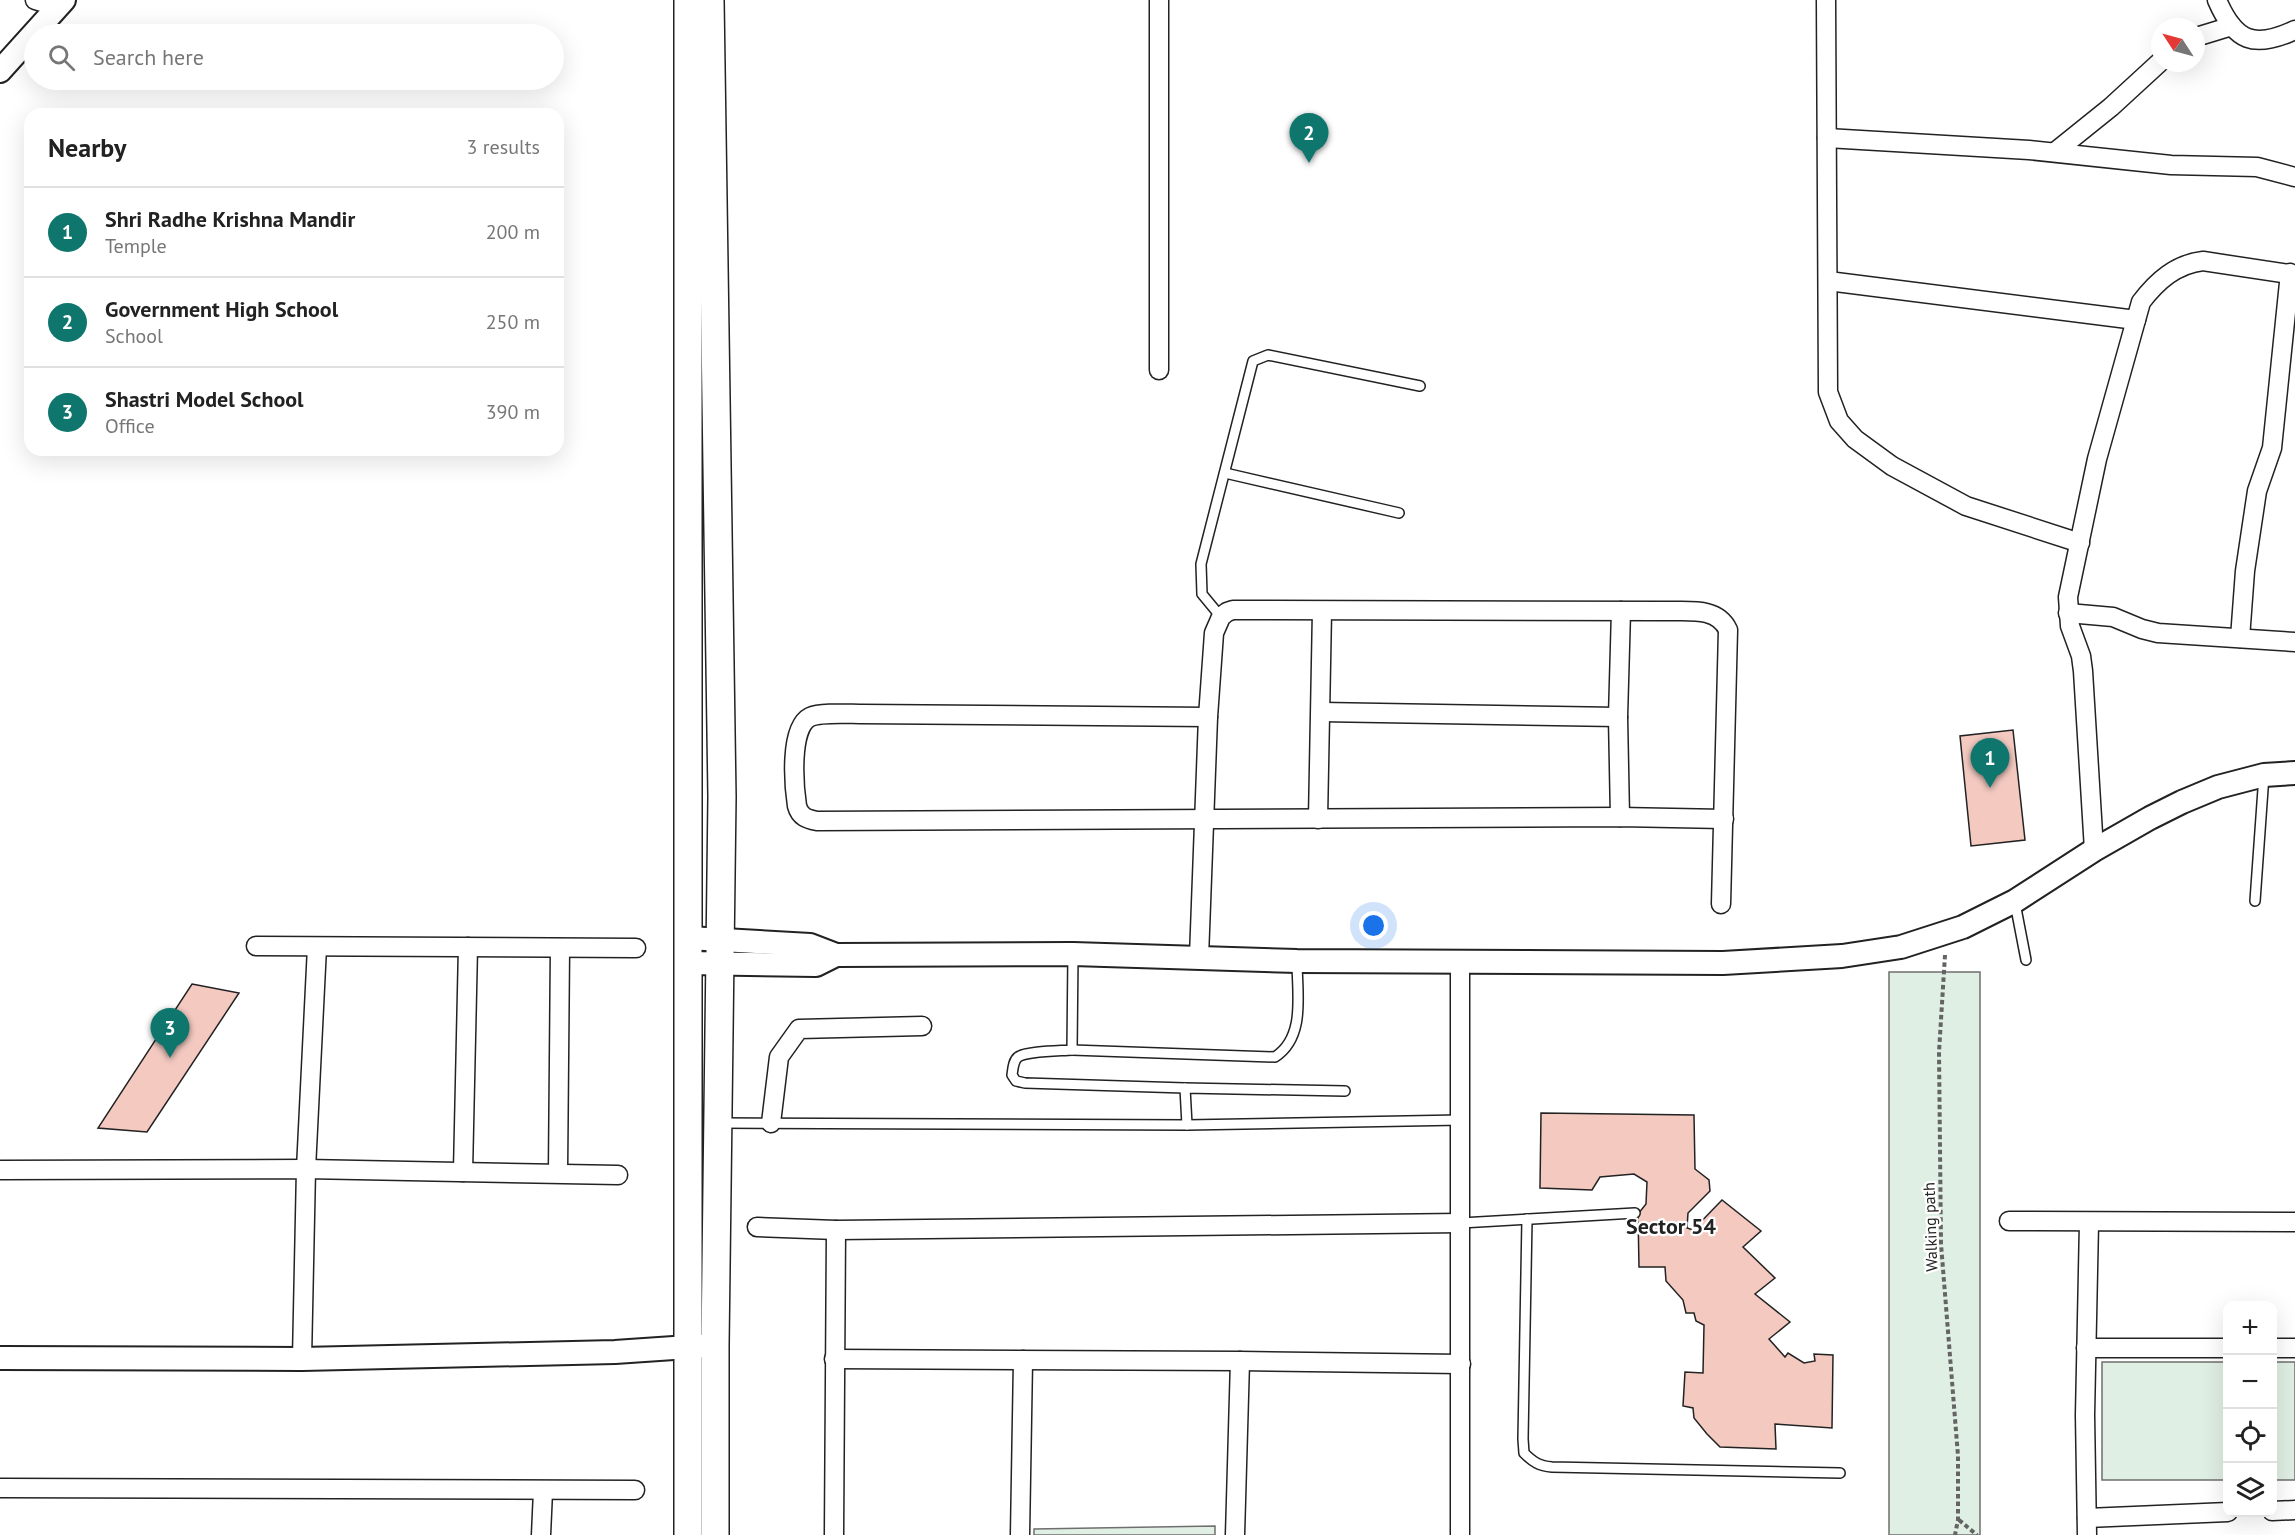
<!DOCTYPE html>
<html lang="en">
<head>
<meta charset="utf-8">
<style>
  body { margin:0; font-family:"PT Sans",sans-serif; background:#f6f6f6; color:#222 }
  .controls { position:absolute; right:18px; bottom:18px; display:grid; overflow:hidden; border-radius:12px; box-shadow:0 6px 24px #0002 }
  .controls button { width:54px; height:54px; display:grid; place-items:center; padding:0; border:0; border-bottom:2px solid #e0e0e0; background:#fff; color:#222; font:30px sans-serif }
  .compass { position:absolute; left:2151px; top:18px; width:54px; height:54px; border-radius:50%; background:#fff; box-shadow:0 6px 24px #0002; rotate:306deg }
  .you { position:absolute; left:1374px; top:926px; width:21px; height:21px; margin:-15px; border:4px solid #fff; border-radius:50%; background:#1a73e8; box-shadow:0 0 0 9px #1a73e833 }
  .badge { display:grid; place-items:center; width:39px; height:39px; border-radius:50%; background:#0f766e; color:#fff; font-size:20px; font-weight:700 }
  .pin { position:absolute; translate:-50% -50px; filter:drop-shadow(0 2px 3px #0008) }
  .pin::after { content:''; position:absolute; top:32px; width:21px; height:18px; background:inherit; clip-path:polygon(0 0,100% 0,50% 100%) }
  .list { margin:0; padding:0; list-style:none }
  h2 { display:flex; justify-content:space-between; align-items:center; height:78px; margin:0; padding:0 24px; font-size:26px }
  h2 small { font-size:20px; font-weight:400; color:#767676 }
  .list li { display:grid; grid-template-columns:39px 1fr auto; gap:18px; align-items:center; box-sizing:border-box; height:90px; padding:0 24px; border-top:2px solid #e0e0e0 }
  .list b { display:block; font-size:22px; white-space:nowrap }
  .list p { margin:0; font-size:20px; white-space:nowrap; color:#767676 }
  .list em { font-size:20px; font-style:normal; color:#767676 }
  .icon { flex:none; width:33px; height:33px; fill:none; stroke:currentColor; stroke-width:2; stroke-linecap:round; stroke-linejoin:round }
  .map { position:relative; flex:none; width:2295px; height:1535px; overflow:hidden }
  .search { position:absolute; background:#fff; box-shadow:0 6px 24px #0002; left:24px; top:24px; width:540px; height:66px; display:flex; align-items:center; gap:15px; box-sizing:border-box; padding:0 21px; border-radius:33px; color:#767676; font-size:22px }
  .panel { position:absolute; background:#fff; box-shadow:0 6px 24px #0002; left:24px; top:108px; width:540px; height:348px; border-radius:18px }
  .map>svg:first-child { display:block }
  .green { fill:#e0efe3; stroke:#6f6f6f; stroke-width:1.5 }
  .building { fill:#f3c9c0; stroke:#222; stroke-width:1.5 }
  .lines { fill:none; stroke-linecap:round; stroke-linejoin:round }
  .service-casing { stroke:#222; stroke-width:12 }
  .minor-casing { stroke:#222; stroke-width:21 }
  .tertiary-casing { stroke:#222; stroke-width:26 }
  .secondary-casing { stroke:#222; stroke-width:30 }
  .path { stroke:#646464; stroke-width:4; stroke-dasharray:4.5 3; stroke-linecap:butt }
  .service { stroke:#fff; stroke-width:9 }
  .minor { stroke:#fff; stroke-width:18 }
  .tertiary { stroke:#fff; stroke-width:22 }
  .secondary { stroke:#fff; stroke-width:27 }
  .labels { text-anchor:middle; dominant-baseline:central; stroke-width:4.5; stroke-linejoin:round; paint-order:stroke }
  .street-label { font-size:16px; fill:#222; stroke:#fff }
  .district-label { font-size:22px; font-weight:bold; fill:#222; stroke:#fff }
</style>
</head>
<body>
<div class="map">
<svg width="2295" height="1535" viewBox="0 0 2295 1535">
  <rect width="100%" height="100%" fill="#fff"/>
  <!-- green -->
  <g class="green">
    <rect x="1889" y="972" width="91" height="563"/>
    <rect x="2102" y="1362" width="125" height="118"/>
    <path d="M 2272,1362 L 2295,1362 L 2295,1480 L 2273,1480 Z"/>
    <path d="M 1215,1526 L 1215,1535 L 1034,1535 L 1034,1529 Z"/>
  </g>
  <!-- building -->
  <g class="building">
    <path d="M 2013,730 L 2025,840 L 1971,846 L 1960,736 Z"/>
    <path d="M 192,984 L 239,993 L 147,1132 L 98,1128 Z"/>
    <path d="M 1541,1113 L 1694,1115 L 1695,1169 L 1709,1180 L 1710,1191 L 1688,1213 L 1687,1228 L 1693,1230 L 1722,1200 L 1761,1231 L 1743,1247 L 1775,1278 L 1755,1294 L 1790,1322 L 1769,1339 L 1785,1357 L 1788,1353 L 1804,1363 L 1815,1361 L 1814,1354 L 1833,1355 L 1832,1428 L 1775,1424 L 1776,1449 L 1720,1447 L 1707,1434 L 1694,1418 L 1693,1408 L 1683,1406 L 1685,1372 L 1703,1373 L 1704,1325 L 1696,1321 L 1694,1313 L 1686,1313 L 1683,1300 L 1666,1281 L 1665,1267 L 1639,1267 L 1638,1214 L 1646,1204 L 1647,1182 L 1634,1174 L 1600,1177 L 1592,1190 L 1540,1188 Z"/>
  </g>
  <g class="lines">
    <!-- service casing -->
    <g class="service-casing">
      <g id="service">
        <path d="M 1225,473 L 1399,513"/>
        <path d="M 1221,617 L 1202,594 L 1201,564 L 1253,361 L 1268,355 L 1420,386"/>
        <path d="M 2255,901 L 2264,775"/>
        <path d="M 2015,903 L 2026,960"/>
        <path d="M 1073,954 L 1072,1050 C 1060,1051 1027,1051 1018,1057 C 1013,1061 1013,1069 1012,1075 L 1016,1081 L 1025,1083 L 1185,1088"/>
        <path d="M 1072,1050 L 1275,1057 C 1306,1037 1297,993 1297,961"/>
        <path d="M 720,1123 L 1187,1125 L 1461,1120"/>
        <path d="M 1187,1125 L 1185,1088 L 1345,1091"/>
        <path d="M 1527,1219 L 1523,1439 L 1524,1453 C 1533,1462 1539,1466 1552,1467 L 1840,1473"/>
        <path d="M 1461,1223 L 1635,1213"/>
      </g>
    </g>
    <!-- minor casing -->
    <g class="minor-casing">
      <g id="minor">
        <path d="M 35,0 L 58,7"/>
        <path d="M 1159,0 L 1159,370"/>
        <path d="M 1826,0 L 1828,392 L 1839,421 L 1855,439 L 1892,466 L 1966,506 L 2080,543"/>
        <path d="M 2217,0 C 2235,42 2254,49 2295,30"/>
        <path d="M 2196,37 L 2232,26"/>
        <path d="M 1827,138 L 2029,150 L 2171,165 L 2257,167 L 2295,177"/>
        <path d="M 2055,152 L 2111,107 L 2160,62"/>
        <path d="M 1828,281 L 2136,320"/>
        <path d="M 2068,613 L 2113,617 L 2142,629 L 2158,633 L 2295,642"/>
        <path d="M 2240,638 L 2245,571 L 2257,491 L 2272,448 L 2290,273"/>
        <path d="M 1321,712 L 1618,717"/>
        <path d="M 1208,717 L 861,714 C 849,714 821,712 810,717 C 789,728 794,786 797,806 C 800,817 807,819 817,821 L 1620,817 L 1724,819"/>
        <path d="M 1620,817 L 1618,717 L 1621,611"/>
        <path d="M 1318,819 L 1322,611"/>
        <path d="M 2094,850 L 2083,671 L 2081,656 L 2070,626 L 2068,597 L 2097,459 L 2141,302 C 2157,281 2176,264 2203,261 L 2295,275"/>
        <path d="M 256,946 L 636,948"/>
        <path d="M 1199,957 L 1208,717 L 1214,633 L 1221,617 L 1227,612 L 1233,610 L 1664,611 C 1687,612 1717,606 1728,630 L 1721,904"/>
        <path d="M 1460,963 L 1460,1535"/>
        <path d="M 771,1123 L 779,1057 L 799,1029 L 922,1026"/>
        <path d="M 0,1170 L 306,1169 L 618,1175"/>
        <path d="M 463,1172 L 468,947"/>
        <path d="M 558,1172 L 560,948"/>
        <path d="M 2009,1221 L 2295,1222"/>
        <path d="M 757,1227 L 836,1230 L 1461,1223"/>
        <path d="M 2086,1348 L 2228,1348"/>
        <path d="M 2272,1348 L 2295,1348"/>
        <path d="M 302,1359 L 306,1169 L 317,947"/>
        <path d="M 834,1359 L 1240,1361 L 1461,1364"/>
        <path d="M 0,1488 L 635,1490"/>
        <path d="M 2272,1511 L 2295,1510"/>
        <path d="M 2087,1518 L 2228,1512"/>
        <path d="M 541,1535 L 543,1491"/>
        <path d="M 834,1535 L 836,1230"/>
        <path d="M 1020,1535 L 1023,1360"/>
        <path d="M 1235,1535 L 1240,1361"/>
        <path d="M 2087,1535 L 2085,1415 L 2089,1223"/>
      </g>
    </g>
    <!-- tertiary casing -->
    <g class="tertiary-casing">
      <g id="tertiary">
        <path d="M 0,71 L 64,0"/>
        <path d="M 688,938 L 810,945 L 836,955 L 1073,954 L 1297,961 L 1723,963 L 1842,956 L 1901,947 L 1963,927 L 2015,901 L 2094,850 L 2150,818 L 2182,802 L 2218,787 L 2264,775 L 2295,773"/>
        <path d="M 687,963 L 816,965 L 836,955"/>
        <path d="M 0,1358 L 302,1359 L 615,1352 L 703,1346"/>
      </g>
    </g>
    <!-- secondary casing -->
    <g class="secondary-casing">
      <g id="secondary">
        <path d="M 710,0 L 722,797 L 715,1345 L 715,1535"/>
        <path d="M 688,1535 L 688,0"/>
      </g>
    </g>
    <!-- path -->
    <g class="path">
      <path d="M 1945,955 L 1939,1052 L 1941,1244 L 1958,1456 L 1958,1520 L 1955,1535"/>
      <path d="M 1959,1520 L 1977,1535"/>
    </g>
    <!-- service -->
    <use href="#service" class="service"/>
    <!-- minor -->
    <use href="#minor" class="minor"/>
    <!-- tertiary -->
    <use href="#tertiary" class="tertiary"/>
    <!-- secondary -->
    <use href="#secondary" class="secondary"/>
  </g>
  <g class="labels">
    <!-- street labels -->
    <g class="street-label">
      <text transform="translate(1930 1227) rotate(-92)">Walking path</text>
    </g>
    <!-- district labels -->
    <g class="district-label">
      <text x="1671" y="1226">Sector 54</text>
    </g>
  </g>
</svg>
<div class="controls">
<button>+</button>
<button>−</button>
<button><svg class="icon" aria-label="locate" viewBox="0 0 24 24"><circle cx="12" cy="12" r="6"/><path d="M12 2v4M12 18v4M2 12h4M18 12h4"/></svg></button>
<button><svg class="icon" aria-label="layers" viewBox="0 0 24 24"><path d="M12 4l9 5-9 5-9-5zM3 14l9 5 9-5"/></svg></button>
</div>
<svg class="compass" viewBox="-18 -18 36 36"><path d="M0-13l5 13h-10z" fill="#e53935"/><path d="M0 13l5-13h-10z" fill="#767676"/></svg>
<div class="you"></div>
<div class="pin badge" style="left:1990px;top:788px">1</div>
<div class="pin badge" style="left:1309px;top:163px">2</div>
<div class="pin badge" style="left:170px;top:1058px">3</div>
<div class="search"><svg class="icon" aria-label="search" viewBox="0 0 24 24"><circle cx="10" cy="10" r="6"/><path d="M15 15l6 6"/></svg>Search here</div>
<section class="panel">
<h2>Nearby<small>3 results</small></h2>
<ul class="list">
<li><span class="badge">1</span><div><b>Shri Radhe Krishna Mandir</b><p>Temple</p></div><em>200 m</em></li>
<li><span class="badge">2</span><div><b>Government High School</b><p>School</p></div><em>250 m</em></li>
<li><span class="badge">3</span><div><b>Shastri Model School</b><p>Office</p></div><em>390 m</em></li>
</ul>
</section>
</div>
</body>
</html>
